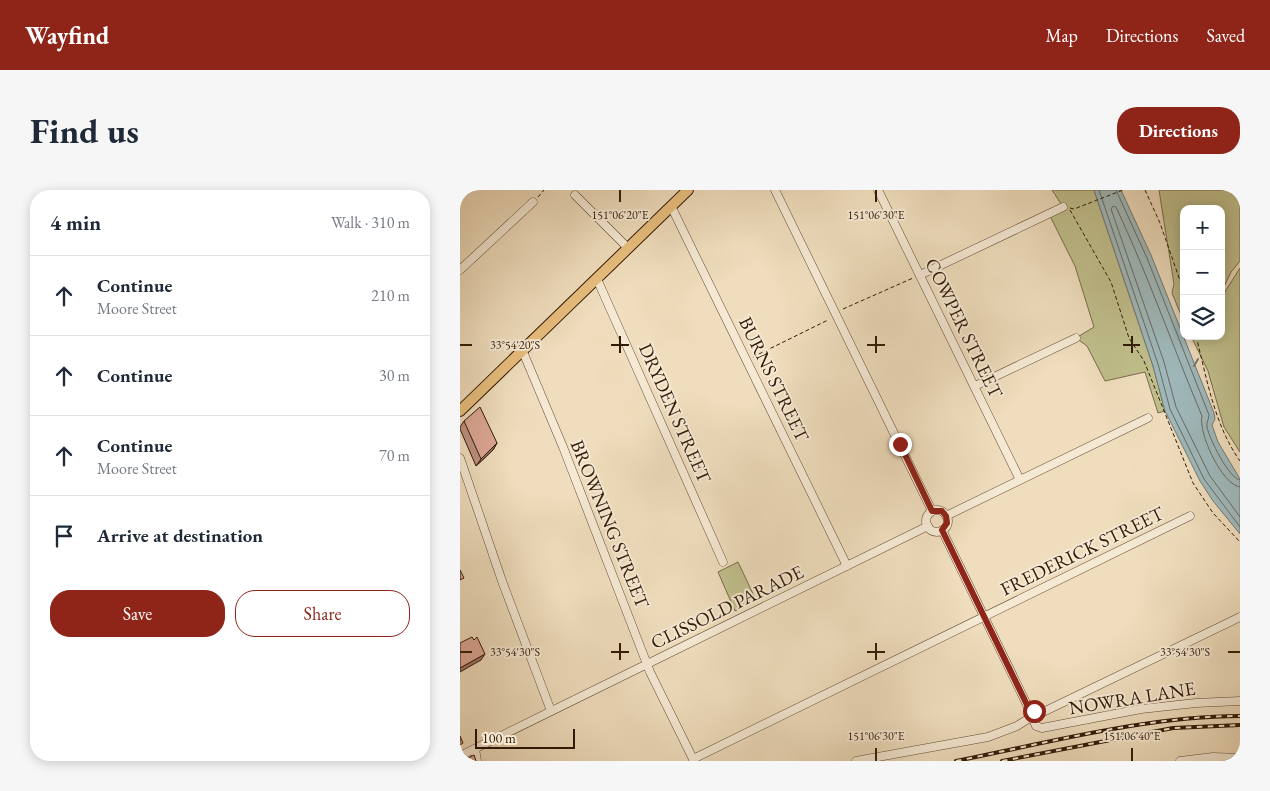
<!DOCTYPE html>
<html lang="en">
<head>
<meta charset="utf-8">
<style>
  body { margin:0; font-family:"EB Garamond",serif; background:#f6f6f7; color:#1f2937 }
  .controls { position:absolute; right:15px; top:15px; display:grid; overflow:hidden; border-radius:10px; box-shadow:0 2px 12px #0003 }
  .controls button { width:45px; height:45px; display:grid; place-items:center; padding:0; border:0; border-bottom:1px solid #e0e1e3; background:#fff; color:#1f2937; font:25px sans-serif }
  .scale { position:absolute; left:15px; bottom:12px; width:100px; box-sizing:border-box; padding-left:5px; border:2px solid #321a07; border-top:0; font-size:14px; line-height:18px; white-space:nowrap; color:#321a07; -webkit-text-stroke:4px #f5e9d4; paint-order:stroke }
  .stop { position:absolute; width:15px; height:15px; margin:-11px; border:4px solid #8f2418; border-radius:50%; background:#fff }
  .stop.end { background:#8f2418; border-color:#fff; box-shadow:0 1px 5px #0008 }
  .list { margin:0; padding:0; list-style:none }
  h2 { display:flex; justify-content:space-between; align-items:center; height:65px; margin:0; padding:0 20px; font-size:21px }
  h2 small { font-size:16px; font-weight:400; color:#747a83 }
  .list li { display:grid; grid-template-columns:32px 1fr auto; gap:15px; align-items:center; box-sizing:border-box; height:80px; padding:0 20px; border-top:1px solid #e0e1e3 }
  .list b { display:block; font-size:19px; white-space:nowrap }
  .list p { margin:0; font-size:16px; white-space:nowrap; color:#747a83 }
  .list em { font-size:16px; font-style:normal; color:#747a83 }
  .actions { display:flex; gap:10px; padding:15px 20px }
  .actions a { flex:1; padding:11px 0; border:1px solid #8f2418; border-radius:20px; text-align:center; font-size:18px; color:#8f2418 }
  .actions .main { background:#8f2418; color:#fff }
  .icon { flex:none; width:28px; height:28px; fill:none; stroke:currentColor; stroke-width:2; stroke-linecap:round; stroke-linejoin:round }
  .map { position:relative; flex:none; width:780px; height:571px; overflow:hidden; border-radius:20px }
  header { display:flex; align-items:center; gap:30px; box-sizing:border-box; height:70px; padding:0 25px; background:#8f2418; color:#fff }
  header strong { font-size:24px }
  nav { display:flex; gap:28px; margin-inline-start:auto; font-size:18px }
  .intro { display:flex; align-items:center; justify-content:space-between; box-sizing:border-box; height:120px; padding:0 30px }
  h1 { margin:0; font-size:35px }
  .button { padding:12px 22px; border-radius:20px; background:#8f2418; color:#fff; font-size:18px; font-weight:700 }
  main { display:flex; gap:30px; padding:0 30px }
  aside { flex:1; background:#fff; border-radius:20px; box-shadow:0 2px 12px #0003 }
  .map>svg:first-child { display:block }
  .green { fill:#c0bf8c; stroke:#796c4a }
  .water { fill:#9fb9bc; stroke:#737974 }
  .lines { fill:none; stroke-linecap:round; stroke-linejoin:round }
  .shore { stroke:#686a62; stroke-width:1 }
  .stream { stroke:#737974; stroke-width:2 }
  .minor-casing { stroke:#614b34; stroke-width:9 }
  .major-casing { stroke:#321a07; stroke-width:12 }
  .path { stroke:#321a07; stroke-width:1; stroke-dasharray:4 2.5; stroke-linecap:butt }
  .minor { stroke:#f5e9d4; stroke-width:8 }
  .major { stroke:#e8be7e; stroke-width:10 }
  .rail-casing { stroke:#321a07; stroke-width:4 }
  .rail { stroke:#f5e9d4; stroke-width:2; stroke-dasharray:5.5; stroke-linecap:butt }
  .wall { fill:#bd9081; stroke:#321a07 }
  .shaded-wall { fill:#9a7569; stroke:#321a07 }
  .building { fill:#dca796; stroke:#321a07 }
  .route { stroke:#8f2418; stroke-width:6 }
  .ticks { fill:none; stroke:#321a07; stroke-width:2 }
  .labels { text-anchor:middle; dominant-baseline:central; stroke-width:4; stroke-linejoin:round; paint-order:stroke }
  .street-label { font-size:19px; fill:#321a07; stroke:#f5e9d4 }
  .ticks-label { font-size:12px; text-anchor:middle; fill:#321a07; stroke:#f5e9d4; stroke-width:4; stroke-linejoin:round; paint-order:stroke }
</style>
</head>
<body>
<header>
<strong>Wayfind</strong>
<nav><a>Map</a><a>Directions</a><a>Saved</a></nav>
</header>
<div class="intro"><h1>Find us</h1><a class="button">Directions</a></div>
<main>
<aside>
<h2>4 min<small>Walk · 310 m</small></h2>
<ul class="list">
<li><svg class="icon" aria-label="ahead" viewBox="0 0 24 24"><path d="M12 20V5M6 11l6-6 6 6"/></svg><div><b>Continue</b><p>Moore Street</p></div><em>210 m</em></li>
<li><svg class="icon" aria-label="ahead" viewBox="0 0 24 24"><path d="M12 20V5M6 11l6-6 6 6"/></svg><div><b>Continue</b></div><em>30 m</em></li>
<li><svg class="icon" aria-label="ahead" viewBox="0 0 24 24"><path d="M12 20V5M6 11l6-6 6 6"/></svg><div><b>Continue</b><p>Moore Street</p></div><em>70 m</em></li>
<li><svg class="icon" aria-label="arrive" viewBox="0 0 24 24"><path d="M6 21V4h12l-3 4 3 4H6"/></svg><div><b>Arrive at destination</b></div></li>
</ul>
<div class="actions"><a class="main">Save</a><a>Share</a></div>
</aside>
<div class="map">
<svg width="780" height="571" viewBox="0 0 780 571">
  <rect width="100%" height="100%" fill="#efddbd"/>
  <filter id="stains"><feTurbulence type="fractalNoise" baseFrequency=".004" numOctaves="4"/><feColorMatrix values="0 0 0 0 .2 0 0 0 0 .09 0 0 0 0 .02 0 0 0 .5 -.17"/></filter>
  <radialGradient id="worn" r=".72"><stop offset=".6" stop-color="#630" stop-opacity="0"/><stop offset="1" stop-color="#630" stop-opacity=".3"/></radialGradient>
  <!-- green -->
  <g class="green">
    <path d="M 592,0 L 634,0 L 693,176 L 705,221 L 698,223 L 685,182 L 645,191 L 627,156 L 616,148 L 634,137 L 615,76 L 589,24 L 603,17 Z"/>
    <path d="M 699,0 L 780,0 L 780,71 L 771,82 L 761,103 L 761,19 L 724,19 L 724,132 L 712,103 L 714,94 Z"/>
    <path d="M 780,78 L 780,262 L 764,237 L 748,181 L 731,146 L 761,146 L 761,108 Z"/>
    <path d="M 278,372 L 296,410 L 275,421 L 258,382 Z"/>
  </g>
  <!-- water -->
  <path class="water" d="M 634,0 L 661,0 L 691,65 L 754,223 L 755,229 L 752,235 L 758,252 L 780,289 L 780,344 L 753,311 L 740,291 L 705,221 L 693,176 Z"/>
  <g class="lines">
    <!-- shore -->
    <g class="shore">
      <path d="M 639,0 L 698,174 L 710,219 L 744,289 L 780,337"/>
      <path d="M 656,0 L 687,68 L 749,225 C 749,229 746,233 747,237 C 749,248 769,289 780,290"/>
      <path d="M 780,297 C 762,295 738,243 742,226 C 713,157 688,85 656,17 L 653,16 L 651,19 L 704,172 L 716,217 L 750,286 L 780,327"/>
    </g>
    <!-- stream -->
    <path class="stream" d="M 734,176 L 738,169"/>
    <!-- minor casing -->
    <g class="minor-casing">
      <g id="minor">
        <path d="M 315,0 L 472,321"/>
        <path d="M 418,0 L 560,290"/>
        <path d="M 115,5 L 168,58"/>
        <path d="M 211,16 L 387,376"/>
        <path d="M 0,80 L 73,12"/>
        <path d="M 460,85 L 603,17"/>
        <path d="M 137,89 L 263,372"/>
        <path d="M 63,162 L 103,257 L 190,482 L 234,571"/>
        <path d="M 515,196 L 616,148"/>
        <path d="M 0,268 L 42,391 L 91,521"/>
        <circle cx="477" cy="331" r="11"/>
        <path d="M 486,326 L 688,228"/>
        <path d="M 482,340 L 570,521"/>
        <path d="M 577,525 L 780,427"/>
        <path d="M 574,531 L 576,536 L 582,538 L 681,519 L 736,513 L 780,511"/>
        <path d="M 15,559 L 17,571"/>
        <path d="M 0,566 L 468,336"/>
        <path d="M 233,569 L 730,326"/>
        <path d="M 396,571 L 528,547 L 557,536 L 568,529"/>
        <path d="M 720,571 L 753,567 L 780,568"/>
      </g>
    </g>
    <!-- major casing -->
    <g class="major-casing">
      <path id="major" d="M 0,221 L 228,0"/>
    </g>
    <!-- path -->
    <g class="path">
      <path d="M 685,0 L 700,33 L 724,102"/>
      <path d="M 78,7 L 84,0"/>
      <path d="M 610,18 L 614,19 L 663,0"/>
      <path d="M 610,20 L 651,92 L 669,148 L 684,171 L 733,293 L 753,323 L 780,352"/>
      <path d="M 383,119 L 453,88"/>
      <path d="M 736,146 C 747,189 754,234 780,271"/>
      <path d="M 293,167 L 368,130"/>
    </g>
    <!-- minor -->
    <use href="#minor" class="minor"/>
    <!-- major -->
    <use href="#major" class="major"/>
    <!-- rail casing -->
    <g class="rail-casing">
      <g id="rail">
        <path d="M 496,571 C 587,553 688,526 780,526"/>
        <path d="M 542,571 L 713,538 L 780,535"/>
      </g>
    </g>
    <!-- rail -->
    <use href="#rail" class="rail"/>
  </g>
  <!-- wall -->
  <path class="wall" d="M 4,231 L 37,253 L 33,260 L 16,276 L 0,239 L 0,237 Z"/>
  <!-- shaded-wall -->
  <g class="shaded-wall">
    <path d="M 37,253 L 33,260 L 16,276 L 21,269 Z"/>
    <path d="M 25,464 L 21,470 L 0,482 L 0,478 Z"/>
  </g>
  <!-- building -->
  <g class="building">
    <path d="M 20,217 L 37,253 L 21,269 L 4,231 Z"/>
    <path d="M 0,380 L 4,388 L 0,390 Z"/>
    <path d="M 12,447 L 14,450 L 17,447 L 25,464 L 0,478 L 0,453 Z"/>
    <path d="M 0,546 L 3,553 L 0,555 Z"/>
    <path d="M 14,565 L 16,571 L 2,571 Z"/>
  </g>
  <g class="lines">
    <!-- route -->
    <path class="route" d="M 440,254 L 472,321 L 482,321 L 486,326 L 487,333 L 482,340 L 570,521 L 574,521"/>
  </g>
  <!-- ticks -->
  <path class="ticks" d="M 160,0 L 160,12M 416,0 L 416,12M 160,146 L 160,163M 416,146 L 416,163M 672,146 L 672,163M 0,155 L 12,155M 151,155 L 169,155M 407,155 L 425,155M 663,155 L 680,155M 160,453 L 160,470M 416,453 L 416,470M 0,462 L 12,462M 151,462 L 169,462M 407,462 L 425,462M 768,462 L 780,462M 416,558 L 416,571M 672,558 L 672,571"/>
  <g class="labels">
    <!-- street labels -->
    <g class="street-label">
      <text transform="translate(504 138) rotate(64)">COWPER STREET</text>
      <text transform="translate(314 189) rotate(64)">BURNS STREET</text>
      <text transform="translate(215 223) rotate(66)">DRYDEN STREET</text>
      <text transform="translate(150 334) rotate(68)">BROWNING STREET</text>
      <text transform="translate(622 361) rotate(-26)">FREDERICK STREET</text>
      <text transform="translate(267 417) rotate(-26)">CLISSOLD PARADE</text>
      <text transform="translate(672 508) rotate(-9)">NOWRA LANE</text>
    </g>
  </g>
  <g class="ticks-label">
    <text x="160" y="29">151°06'20"E</text>
    <text x="416" y="29">151°06'30"E</text>
    <text x="55" y="159">33°54'20"S</text>
    <text x="55" y="466">33°54'30"S</text>
    <text x="725" y="466">33°54'30"S</text>
    <text x="416" y="550">151°06'30"E</text>
    <text x="672" y="550">151°06'40"E</text>
  </g>
  <rect width="100%" height="100%" filter="url(#stains)"/>
  <rect width="100%" height="100%" fill="url(#worn)"/>
</svg>
<div class="controls">
<button>+</button>
<button>−</button>
<button><svg class="icon" aria-label="layers" viewBox="0 0 24 24"><path d="M12 4l9 5-9 5-9-5zM3 14l9 5 9-5"/></svg></button>
</div>
<div class="scale">100 m</div>
<div class="stop" style="left:574px;top:521px"></div>
<div class="stop end" style="left:440px;top:254px"></div>
</div>
</main>
</body>
</html>
